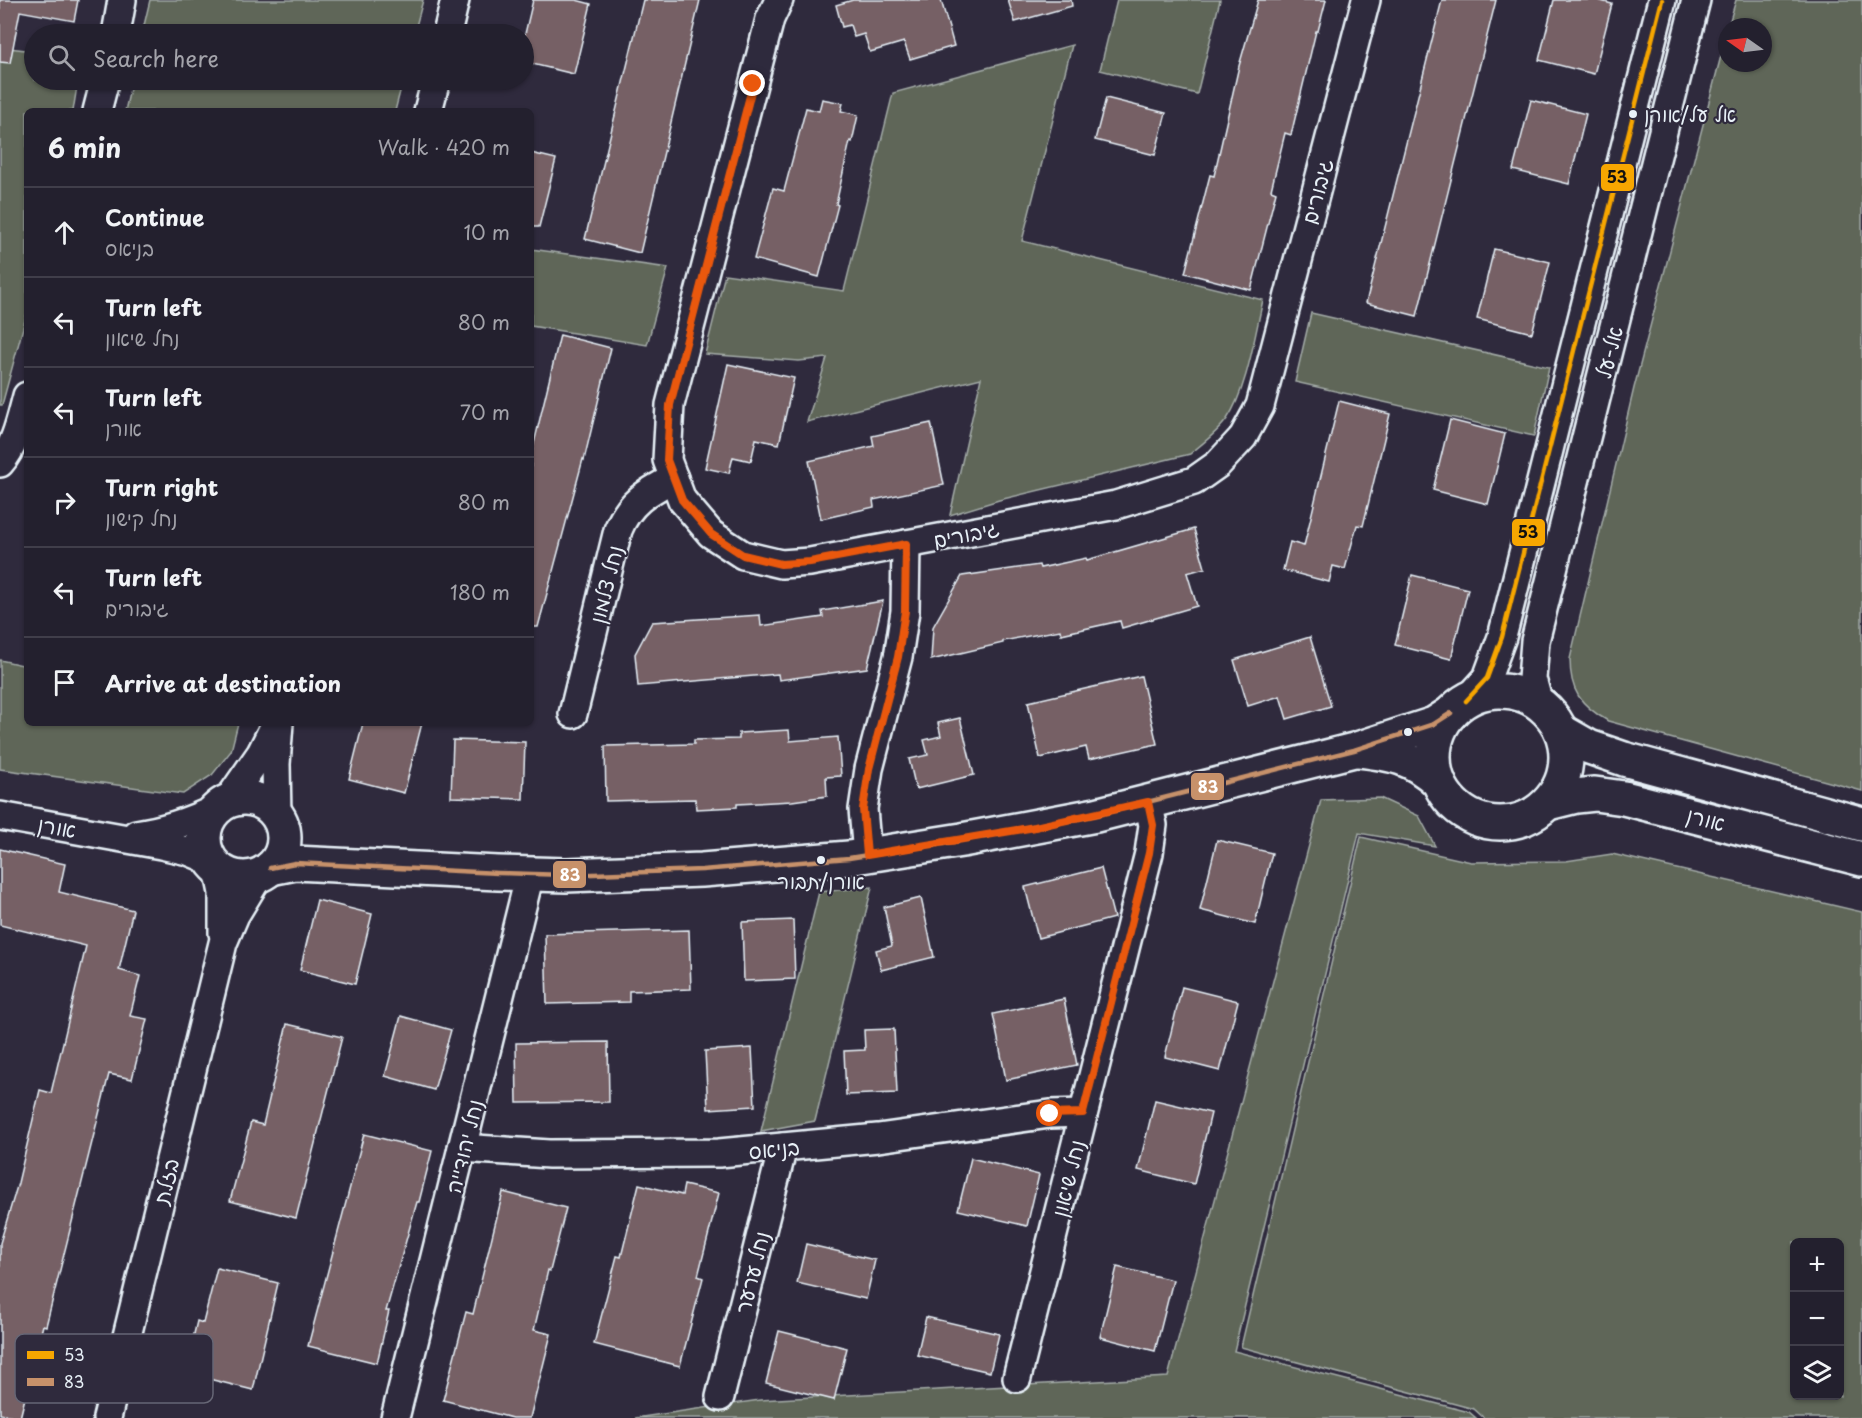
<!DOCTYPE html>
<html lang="en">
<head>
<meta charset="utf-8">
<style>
  body { margin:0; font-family:"Playpen Sans","Playpen Sans Hebrew",sans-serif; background:#2f2d3a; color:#f1f3f6 }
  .controls { position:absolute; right:18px; bottom:18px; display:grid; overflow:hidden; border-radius:9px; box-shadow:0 2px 4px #0004 }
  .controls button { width:54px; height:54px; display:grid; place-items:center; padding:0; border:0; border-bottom:2px solid #403e4a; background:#23202e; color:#f1f3f6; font:30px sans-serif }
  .compass { position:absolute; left:1718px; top:18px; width:54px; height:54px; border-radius:50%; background:#23202e; box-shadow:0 2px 4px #0004; rotate:284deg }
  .stop { position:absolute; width:18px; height:18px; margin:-14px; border:4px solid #ea580c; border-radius:50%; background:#fff }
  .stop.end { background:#ea580c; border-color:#fff; box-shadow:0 2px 6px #0008 }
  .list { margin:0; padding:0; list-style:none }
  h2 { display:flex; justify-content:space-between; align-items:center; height:78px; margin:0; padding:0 24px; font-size:26px }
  h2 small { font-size:20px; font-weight:400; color:#a3a3aa }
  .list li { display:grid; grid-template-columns:39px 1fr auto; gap:18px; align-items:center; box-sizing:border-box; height:90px; padding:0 24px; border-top:2px solid #403e4a }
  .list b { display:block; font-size:22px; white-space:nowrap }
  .list p { margin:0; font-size:20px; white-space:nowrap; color:#a3a3aa }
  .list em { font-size:20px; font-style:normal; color:#a3a3aa }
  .icon { flex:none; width:33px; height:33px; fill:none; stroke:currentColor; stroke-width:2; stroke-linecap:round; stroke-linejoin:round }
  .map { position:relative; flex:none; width:1862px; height:1418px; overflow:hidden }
  .search { position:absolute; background:#23202e; box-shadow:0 2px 4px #0004; left:24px; top:24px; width:510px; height:66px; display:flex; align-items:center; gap:15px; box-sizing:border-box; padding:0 21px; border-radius:33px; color:#a3a3aa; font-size:22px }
  .panel { position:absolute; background:#23202e; box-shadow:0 2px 4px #0004; left:24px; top:108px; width:510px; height:618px; border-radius:9px }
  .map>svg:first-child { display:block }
  .green { fill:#5f6659; stroke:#a4aca8; stroke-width:1.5; fill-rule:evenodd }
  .building { fill:#766065; stroke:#e8f1f8; stroke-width:1.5 }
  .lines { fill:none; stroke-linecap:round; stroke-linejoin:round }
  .minor-casing { stroke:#e8f1f8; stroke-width:32 }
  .tertiary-casing { stroke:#e8f1f8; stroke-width:38 }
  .minor { stroke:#2f2a3d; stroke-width:27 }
  .tertiary { stroke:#2f2a3d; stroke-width:33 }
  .bus-1-casing { stroke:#2f2a3d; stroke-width:9 }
  .bus-2-casing { stroke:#2f2a3d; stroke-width:9 }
  .bus-1 { stroke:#f7a600; stroke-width:4.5 }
  .bus-2 { stroke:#c7916a; stroke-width:4.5 }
  .route { stroke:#ea580c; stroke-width:8 }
  .bus-dot { fill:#e8f1f8; stroke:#2f2a3d; stroke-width:2 }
  .labels { text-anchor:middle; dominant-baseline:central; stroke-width:4.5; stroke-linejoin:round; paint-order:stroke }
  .bus-label { font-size:20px; fill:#e8f1f8; stroke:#2f2a3d; text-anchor:start }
  .street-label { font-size:21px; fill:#e8f1f8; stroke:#2f2a3d }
  .key { fill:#2f2a3d; stroke:#666675; stroke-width:1.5 }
  .key-label { font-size:16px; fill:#e8f1f8 }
  .line-badge { stroke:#2f2a3d; stroke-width:2 }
  .badge-label { font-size:16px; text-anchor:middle; font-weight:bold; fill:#fff }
  .pale-badge-label { font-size:16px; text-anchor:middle; font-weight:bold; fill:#111 }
</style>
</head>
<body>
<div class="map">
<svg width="1862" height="1418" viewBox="0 0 1862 1418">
  <rect width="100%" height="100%" fill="#2f2a3d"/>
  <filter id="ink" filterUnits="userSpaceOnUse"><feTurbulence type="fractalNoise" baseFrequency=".0167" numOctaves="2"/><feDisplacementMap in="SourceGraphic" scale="12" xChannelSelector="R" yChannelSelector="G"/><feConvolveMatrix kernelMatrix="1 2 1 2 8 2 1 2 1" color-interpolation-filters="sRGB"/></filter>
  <g filter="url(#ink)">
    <!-- green -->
    <g class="green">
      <path d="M 150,0 L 423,0 L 414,34 L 142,34 Z"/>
      <path d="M 1117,0 L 1220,0 L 1197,94 L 1100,70 Z"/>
      <path d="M 1736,0 L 1862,0 L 1862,791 L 1608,721 C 1580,705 1570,691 1570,659 L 1634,388 L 1727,33 L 1727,63 L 1763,63 L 1763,27 L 1728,27 Z"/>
      <path d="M 1072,45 L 1022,241 L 1263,300 C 1255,334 1247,390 1227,419 C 1218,432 1203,443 1190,454 L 999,500 L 950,515 L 981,378 L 807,422 L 827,358 L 799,361 L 705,354 L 725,274 L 844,291 L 893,93 Z"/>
      <path d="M 0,47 L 34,51 L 34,80 L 78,80 L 73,111 L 27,111 L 27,313 L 2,405 L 0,405 Z"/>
      <path d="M 132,80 L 403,80 L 395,111 L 125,111 Z"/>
      <path d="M 531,249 L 668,268 L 647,345 L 531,326 Z"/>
      <path d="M 1311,313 L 1549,367 L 1534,436 L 1295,382 Z"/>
      <path d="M 0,660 L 27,666 L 27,723 L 238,723 L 231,751 L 212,775 L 183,794 L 0,769 Z"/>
      <path d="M 1380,798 L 1419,816 L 1435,846 L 1359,833 L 1234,1351 L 1469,1412 L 1476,1418 L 635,1418 L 760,1400 L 1168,1377 L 1321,800 Z"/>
      <path d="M 1361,837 L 1471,862 L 1566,861 L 1612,854 L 1862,912 L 1862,1418 L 1484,1418 L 1474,1409 L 1241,1347 ZM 1794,1242 L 1840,1242 L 1840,1396 L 1794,1396 Z"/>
      <path d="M 872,887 L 815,1121 L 761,1131 L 819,892 Z"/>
    </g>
    <!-- building -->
    <g class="building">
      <path d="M 0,0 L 78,0 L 74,21 L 20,11 L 10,63 L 0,62 Z"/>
      <path d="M 533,0 L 576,0 L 591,4 L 574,74 L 524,62 L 524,38 Z"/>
      <path d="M 643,0 L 700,0 L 640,253 L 585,239 Z"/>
      <path d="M 853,0 L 941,0 L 954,46 L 910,59 L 904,42 L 870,52 L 864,34 L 854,37 L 850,25 L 842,27 L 836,5 Z"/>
      <path d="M 1008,0 L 1071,0 L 1072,6 L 1015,22 Z"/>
      <path d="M 1258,0 L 1326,0 L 1318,31 L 1316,31 L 1291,135 L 1285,133 L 1271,190 L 1276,192 L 1251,290 L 1185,273 L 1210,175 L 1214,176 L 1239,66 Z"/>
      <path d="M 1442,0 L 1496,0 L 1417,316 L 1366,303 Z"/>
      <path d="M 1554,0 L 1597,0 L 1612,4 L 1594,74 L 1539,60 Z"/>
      <path d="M 1106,98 L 1166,113 L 1155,155 L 1095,140 Z"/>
      <path d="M 822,99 L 843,103 L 841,111 L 858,115 L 852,142 L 850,141 L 836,204 L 838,205 L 819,277 L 754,259 L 773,188 L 784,191 L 806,108 L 819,111 Z"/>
      <path d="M 1531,100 L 1586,114 L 1569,184 L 1513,170 Z"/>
      <path d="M 531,153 L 556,159 L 539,227 L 531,227 Z"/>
      <path d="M 1494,249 L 1550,262 L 1532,333 L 1477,319 Z"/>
      <path d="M 560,335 L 611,348 L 584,460 L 583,459 L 538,627 L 531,627 L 531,456 Z"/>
      <path d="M 728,364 L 794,378 L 779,444 L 756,439 L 751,461 L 733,457 L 729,473 L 705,468 Z"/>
      <path d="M 1339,401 L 1390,414 L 1363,526 L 1357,525 L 1345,569 L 1333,566 L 1329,582 L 1283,570 L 1290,542 L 1304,546 Z"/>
      <path d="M 1450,420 L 1505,434 L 1488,504 L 1433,490 Z"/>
      <path d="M 931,423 L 944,485 L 873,500 L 874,507 L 821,519 L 809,461 L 874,446 L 872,436 Z"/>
      <path d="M 1194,529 L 1205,568 L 1187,573 L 1197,606 L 1122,628 L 1120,621 L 1061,634 L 1060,630 L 1003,641 L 1003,643 L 931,660 L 933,627 L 962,576 L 1039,565 L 1040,568 L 1086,558 L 1087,560 Z"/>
      <path d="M 1412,575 L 1468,589 L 1451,659 L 1395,645 Z"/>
      <path d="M 883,601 L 867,668 L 779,680 L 778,674 L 638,686 L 635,654 L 652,622 L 760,615 L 761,626 L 823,617 L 822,611 Z"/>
      <path d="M 1310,637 L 1331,706 L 1287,719 L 1280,696 L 1248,706 L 1234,660 Z"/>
      <path d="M 1141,676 L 1157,744 L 1089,759 L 1086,747 L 1040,758 L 1028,702 Z"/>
      <path d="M 960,718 L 974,775 L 916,789 L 909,759 L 928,755 L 924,740 L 941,736 L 938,723 Z"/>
      <path d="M 363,723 L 422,723 L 404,793 L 349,779 Z"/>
      <path d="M 789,730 L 790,741 L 838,737 L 841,776 L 826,777 L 827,796 L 792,801 L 737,804 L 737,807 L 696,809 L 695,799 L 606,801 L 605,746 L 694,744 L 694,740 L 739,739 L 739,733 Z"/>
      <path d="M 453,740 L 525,742 L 523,799 L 451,797 Z"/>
      <path d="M 1217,840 L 1272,853 L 1255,924 L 1200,910 Z"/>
      <path d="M 0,849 L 65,864 L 59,892 L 133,910 L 119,970 L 140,976 L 130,1016 L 147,1019 L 132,1079 L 109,1074 L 46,1326 L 43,1325 L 20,1418 L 0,1414 L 0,1243 L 18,1183 L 40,1090 L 51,1093 L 86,946 L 0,925 Z"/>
      <path d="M 1101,868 L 1114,918 L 1038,938 L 1025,887 Z"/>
      <path d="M 921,898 L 934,957 L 881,970 L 876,950 L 892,946 L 884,907 Z"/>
      <path d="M 317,900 L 372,914 L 355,984 L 300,970 Z"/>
      <path d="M 793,920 L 795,979 L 744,981 L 742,922 Z"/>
      <path d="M 689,930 L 691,989 L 629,991 L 629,1002 L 547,1004 L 545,934 Z"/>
      <path d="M 1182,987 L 1238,1001 L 1220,1071 L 1165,1057 Z"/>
      <path d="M 1064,999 L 1077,1065 L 1006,1080 L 993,1014 Z"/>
      <path d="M 401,1016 L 451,1030 L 434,1090 L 385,1076 Z"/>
      <path d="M 287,1024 L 342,1037 L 296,1218 L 230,1201 L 251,1122 L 263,1125 Z"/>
      <path d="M 894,1029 L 897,1093 L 846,1095 L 844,1051 L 865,1050 L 864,1030 Z"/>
      <path d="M 608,1042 L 609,1102 L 517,1103 L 516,1043 Z"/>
      <path d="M 752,1048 L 755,1106 L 708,1109 L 705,1051 Z"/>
      <path d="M 1155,1100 L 1211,1113 L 1194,1184 L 1138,1170 Z"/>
      <path d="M 364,1134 L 432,1151 L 419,1202 L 417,1202 L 386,1311 L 389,1311 L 377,1363 L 308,1346 Z"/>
      <path d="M 971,1158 L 1039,1175 L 1027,1226 L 958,1210 Z"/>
      <path d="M 639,1184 L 682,1195 L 684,1185 L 719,1193 L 698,1276 L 703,1278 L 680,1366 L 594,1344 L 617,1256 L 621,1257 Z"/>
      <path d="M 503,1192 L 566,1208 L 550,1271 L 548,1270 L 534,1330 L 551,1334 L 530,1418 L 512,1418 L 443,1400 L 466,1312 L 473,1314 Z"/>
      <path d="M 806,1244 L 875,1260 L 866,1299 L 797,1283 Z"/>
      <path d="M 1117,1267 L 1173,1280 L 1155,1351 L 1100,1337 Z"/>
      <path d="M 217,1268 L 278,1283 L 253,1390 L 185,1373 L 197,1321 L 203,1323 Z"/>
      <path d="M 926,1317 L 999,1334 L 990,1372 L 917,1355 Z"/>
      <path d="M 779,1331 L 847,1348 L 834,1400 L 766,1383 Z"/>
    </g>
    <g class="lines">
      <!-- minor casing -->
      <g class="minor-casing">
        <g id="minor">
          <path d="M 779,0 L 770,19 L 670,405 L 667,460 L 682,500 L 711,534 L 743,555 L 781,564 L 810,562 L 1116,505 L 1194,481 L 1218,464 L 1243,437 L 1260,406 L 1366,0"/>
          <path d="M 116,34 L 122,0"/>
          <path d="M 447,34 L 455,0"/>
          <path d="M 97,111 L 105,80"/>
          <path d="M 428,111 L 436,80"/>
          <path d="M 0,463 C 16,445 21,418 27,396"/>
          <path d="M 1466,701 L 1487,678 L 1502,637 L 1662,0"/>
          <path d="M 1539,704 L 1532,679 L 1535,641 L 1696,0"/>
          <path d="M 573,714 L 618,530 C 630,501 648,492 674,478"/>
          <path d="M 227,802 L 261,753 L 274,727"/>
          <path d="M 0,816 L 161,845 L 188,851 L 210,860"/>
          <path d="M 277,816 L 276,764 L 279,723"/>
          <path d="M 136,834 C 166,830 191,821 218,808"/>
          <path d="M 867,855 L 863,809 L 869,769 L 898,657 L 905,611 L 906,544"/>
          <path d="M 218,869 L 223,893 L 223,933"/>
          <path d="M 462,1148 L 549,1154 L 719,1153 L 878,1138 L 1050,1114 L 1083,1113"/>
          <path d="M 1017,1378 L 1149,853 L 1153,825 L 1148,802"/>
          <path d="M 720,1397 L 783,1147"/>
          <path d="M 107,1418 L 223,943 L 235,915 L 260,874"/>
          <path d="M 395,1418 L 530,874"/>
        </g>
      </g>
      <!-- tertiary casing -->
      <g class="tertiary-casing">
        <g id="tertiary">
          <circle cx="1500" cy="757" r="66"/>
          <path d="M 1561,731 L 1589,747 L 1624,759 L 1862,824"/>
          <path d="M 1359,750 C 1394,754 1411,757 1438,781"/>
          <circle cx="244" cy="838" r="40"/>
          <path d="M 1548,803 L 1576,796 L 1595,794 L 1624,798 L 1862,859"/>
          <path d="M 270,868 L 295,863 L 498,873 L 566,875 L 702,870 L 849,858 L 962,840 L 1096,815 L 1354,750 L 1434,724 L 1451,713"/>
        </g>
      </g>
      <!-- minor -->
      <use href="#minor" class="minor"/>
      <!-- tertiary -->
      <use href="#tertiary" class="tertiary"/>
      <!-- bus-1 casing -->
      <g class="bus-1-casing">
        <path id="bus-1" d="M 1466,701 L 1487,678 L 1502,637 L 1662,0"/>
      </g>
      <!-- bus-2 casing -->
      <g class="bus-2-casing">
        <path id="bus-2" d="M 270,868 L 295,863 L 498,873 L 566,875 L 702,870 L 849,858 L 962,840 L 1096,815 L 1354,750 L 1434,724 L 1451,713"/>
      </g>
      <!-- bus-1 -->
      <use href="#bus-1" class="bus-1"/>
      <!-- bus-2 -->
      <use href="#bus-2" class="bus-2"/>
    </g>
  </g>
  <g class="lines" filter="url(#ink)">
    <!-- route -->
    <path class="route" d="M 753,84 L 670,405 L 667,460 L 682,500 L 711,534 L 743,555 L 781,564 L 810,562 L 906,544 L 905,611 L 898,657 L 869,769 L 863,809 L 867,855 L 1035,827 L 1148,802 L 1153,825 L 1149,853 L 1083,1113 L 1050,1114"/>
  </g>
  <!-- markers -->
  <g class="bus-dot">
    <circle cx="1633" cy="114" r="5"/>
    <circle cx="1408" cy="732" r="5"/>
    <circle cx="821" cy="860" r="5"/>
  </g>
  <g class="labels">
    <!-- bus labels -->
    <g class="bus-label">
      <text x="1644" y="114">אל על/אורן</text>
      <text x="821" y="881" text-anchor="middle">אורן/תבור</text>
    </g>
    <!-- street labels -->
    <g class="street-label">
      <text transform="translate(1316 191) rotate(-75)">גיבורים</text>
      <text transform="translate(1608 352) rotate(-76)">אל-על</text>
      <text transform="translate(966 533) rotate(-11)">גיבורים</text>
      <text transform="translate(605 584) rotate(-76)">נחל צלמון</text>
      <text transform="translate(1706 818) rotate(15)">אורן</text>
      <text transform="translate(57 826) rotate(10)">אורן</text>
      <text transform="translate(463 1146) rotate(-76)">נחל יהודייה</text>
      <text transform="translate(774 1148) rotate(-5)">בניאס</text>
      <text transform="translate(1067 1178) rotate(-76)">נחל שיאון</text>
      <text transform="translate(165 1181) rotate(-76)">בזלת</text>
      <text transform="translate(751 1272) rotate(-76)">נחל ערער</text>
    </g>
  </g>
  <!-- legend -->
  <rect x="15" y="1334" width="198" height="69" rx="9" class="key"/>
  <rect x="27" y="1351" width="27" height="8" fill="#f7a600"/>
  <rect x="27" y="1378" width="27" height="8" fill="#c7916a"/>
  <g class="key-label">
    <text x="64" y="1361">53</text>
    <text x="64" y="1388">83</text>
  </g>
  <g class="line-badge">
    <rect x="1600" y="163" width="35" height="29" rx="6" fill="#f7a600"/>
    <rect x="1511" y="518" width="35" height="29" rx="6" fill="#f7a600"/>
    <rect x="1190" y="772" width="35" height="29" rx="6" fill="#c7916a"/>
    <rect x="552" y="860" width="35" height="29" rx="6" fill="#c7916a"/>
  </g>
  <g class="badge-label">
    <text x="1208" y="793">83</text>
    <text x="570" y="881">83</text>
  </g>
  <g class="pale-badge-label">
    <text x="1617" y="183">53</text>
    <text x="1528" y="538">53</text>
  </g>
</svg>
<div class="controls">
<button>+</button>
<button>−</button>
<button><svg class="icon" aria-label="layers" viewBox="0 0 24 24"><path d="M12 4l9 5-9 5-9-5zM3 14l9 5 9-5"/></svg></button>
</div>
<svg class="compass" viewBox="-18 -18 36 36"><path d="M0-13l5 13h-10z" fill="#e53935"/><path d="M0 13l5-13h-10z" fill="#a3a3aa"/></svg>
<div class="stop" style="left:1050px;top:1114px"></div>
<div class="stop end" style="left:753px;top:84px"></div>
<div class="search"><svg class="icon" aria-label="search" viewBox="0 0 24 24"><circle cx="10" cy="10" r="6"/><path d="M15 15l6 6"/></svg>Search here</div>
<section class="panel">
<h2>6 min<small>Walk · 420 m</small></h2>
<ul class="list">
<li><svg class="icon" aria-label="ahead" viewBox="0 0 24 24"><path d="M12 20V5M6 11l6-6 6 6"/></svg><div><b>Continue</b><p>בניאס</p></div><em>10 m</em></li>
<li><svg class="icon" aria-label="left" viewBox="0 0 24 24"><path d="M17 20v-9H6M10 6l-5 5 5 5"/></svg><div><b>Turn left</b><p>נחל שיאון</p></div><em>80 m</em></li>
<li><svg class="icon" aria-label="left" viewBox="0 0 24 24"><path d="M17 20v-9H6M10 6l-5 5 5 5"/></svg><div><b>Turn left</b><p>אורן</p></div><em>70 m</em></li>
<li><svg class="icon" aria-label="right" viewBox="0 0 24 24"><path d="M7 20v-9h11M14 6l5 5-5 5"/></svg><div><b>Turn right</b><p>נחל קישון</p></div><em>80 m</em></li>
<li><svg class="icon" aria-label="left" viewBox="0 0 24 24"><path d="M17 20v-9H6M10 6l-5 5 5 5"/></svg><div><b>Turn left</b><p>גיבורים</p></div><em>180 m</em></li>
<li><svg class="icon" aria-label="arrive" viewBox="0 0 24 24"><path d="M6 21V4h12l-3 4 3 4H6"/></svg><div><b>Arrive at destination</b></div></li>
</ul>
</section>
</div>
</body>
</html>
